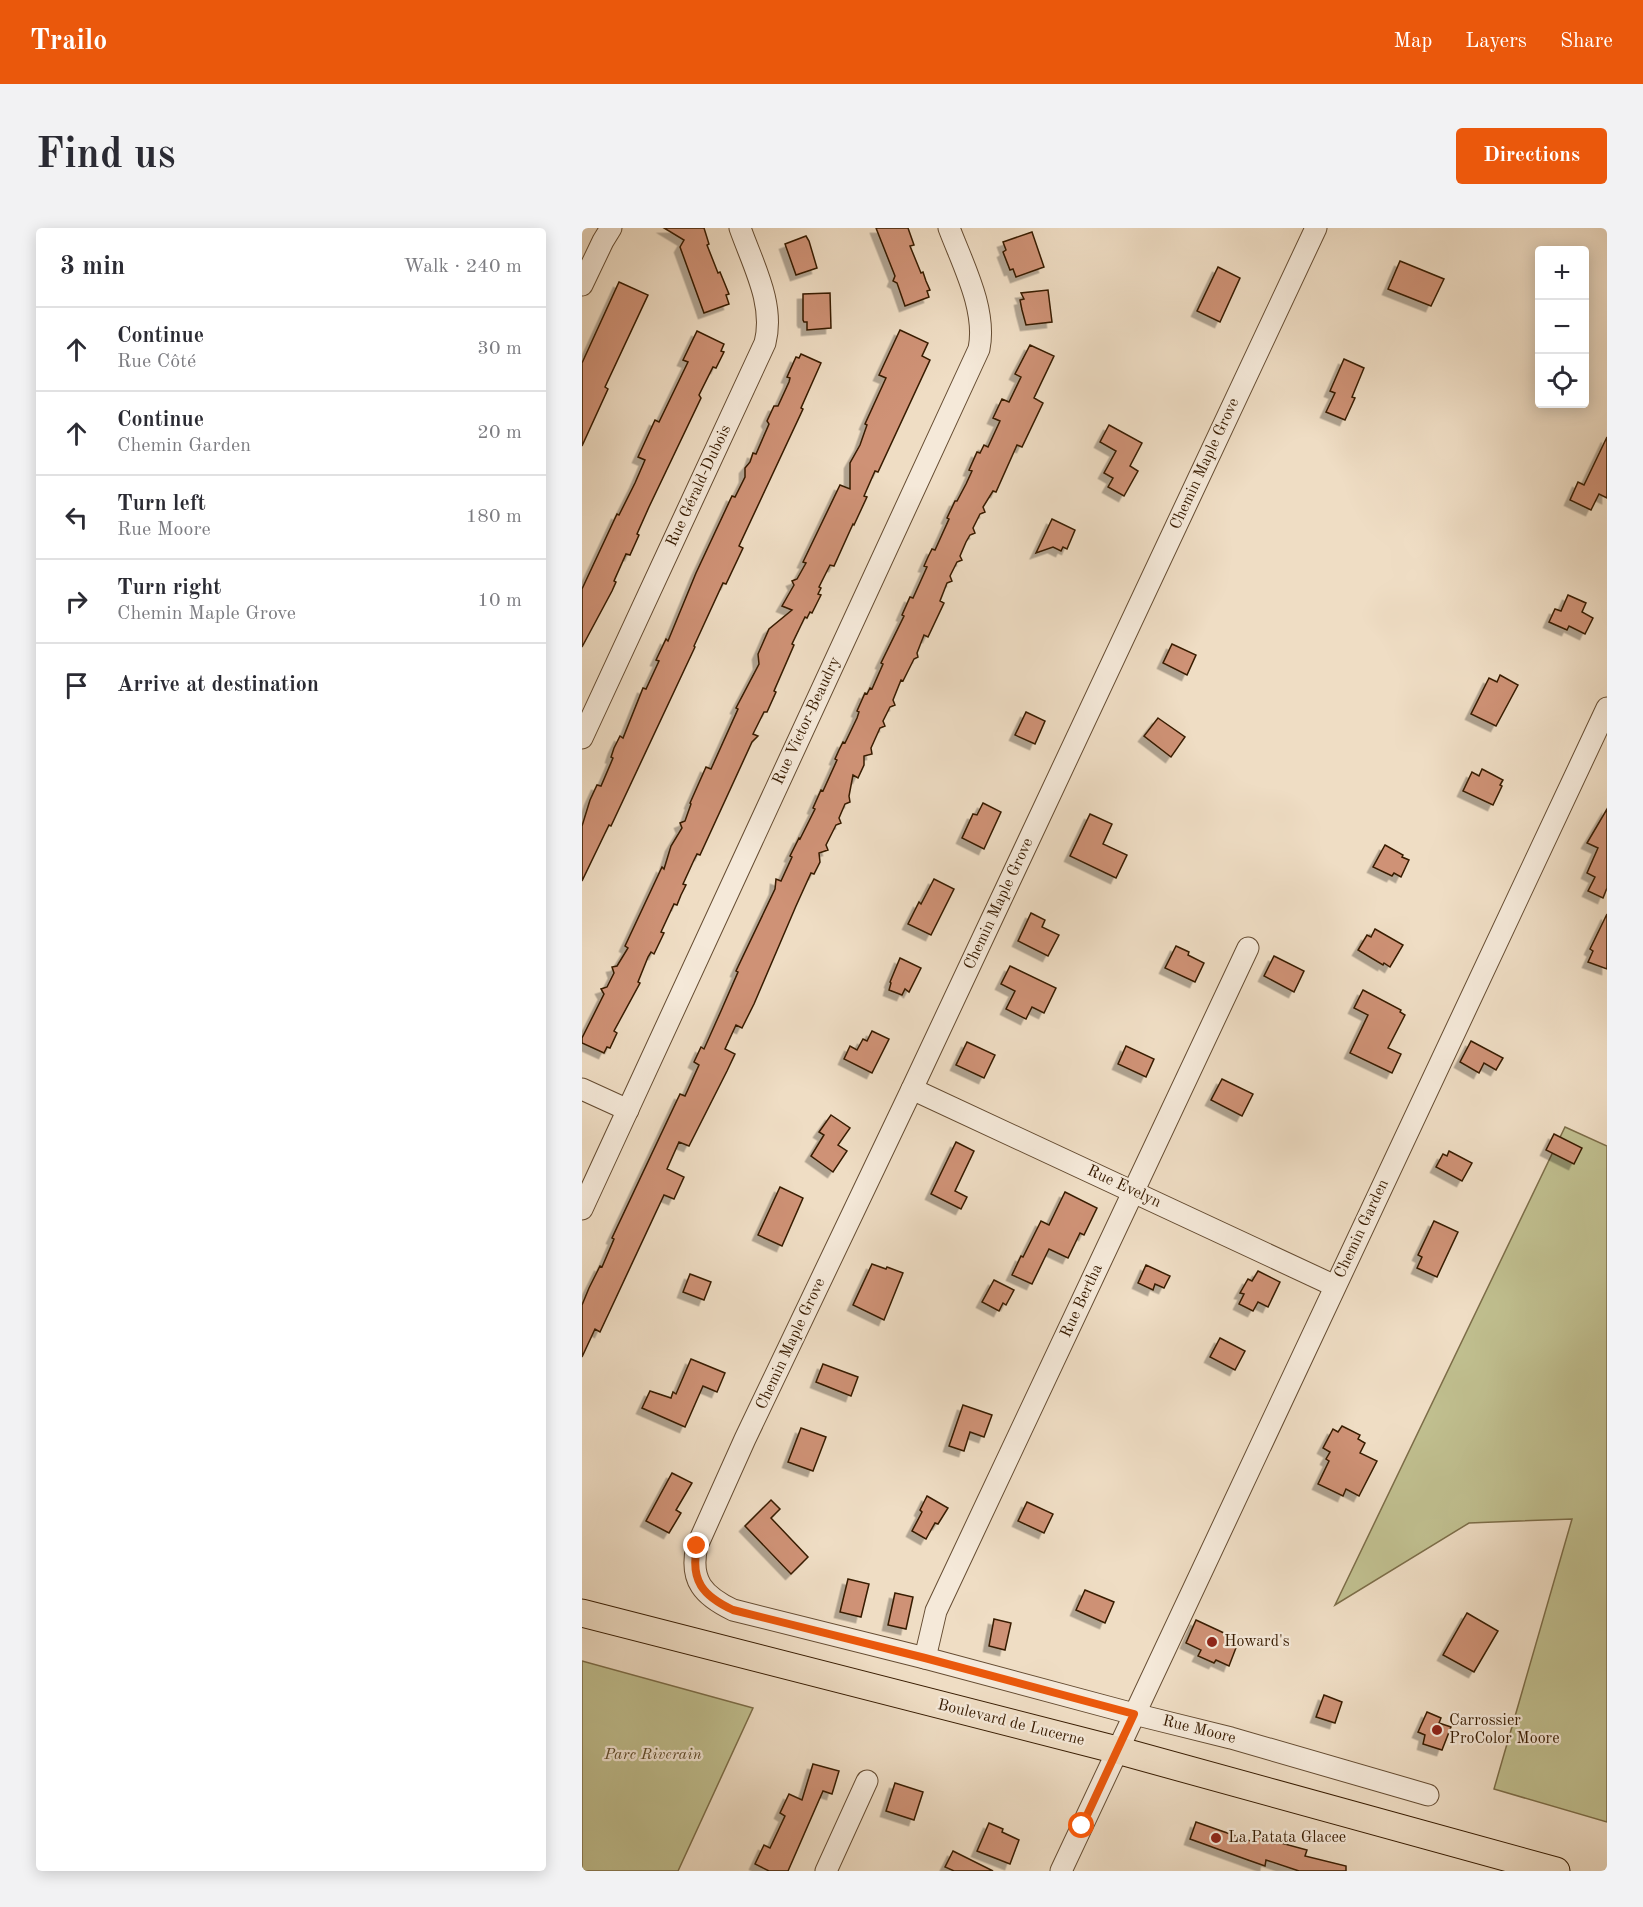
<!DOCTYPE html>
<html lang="en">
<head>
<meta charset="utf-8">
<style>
  body { margin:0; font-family:"Old Standard TT",serif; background:#f2f2f3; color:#2b2b33 }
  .controls { position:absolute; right:18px; top:18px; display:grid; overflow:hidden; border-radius:6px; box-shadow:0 3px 15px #0003 }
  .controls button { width:54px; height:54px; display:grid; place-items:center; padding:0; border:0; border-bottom:2px solid #e1e1e2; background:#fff; color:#2b2b33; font:30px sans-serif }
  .stop { position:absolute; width:18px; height:18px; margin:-14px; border:4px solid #ea580c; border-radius:50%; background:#fff }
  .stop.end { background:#ea580c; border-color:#fff; box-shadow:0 2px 6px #0008 }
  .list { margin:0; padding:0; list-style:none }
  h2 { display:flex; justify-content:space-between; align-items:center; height:78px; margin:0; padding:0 24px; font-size:26px }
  h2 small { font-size:20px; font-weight:400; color:#7c7c81 }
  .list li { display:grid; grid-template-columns:39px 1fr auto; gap:18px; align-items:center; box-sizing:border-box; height:84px; padding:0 24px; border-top:2px solid #e1e1e2 }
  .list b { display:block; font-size:22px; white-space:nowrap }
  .list p { margin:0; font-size:20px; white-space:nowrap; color:#7c7c81 }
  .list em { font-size:20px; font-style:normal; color:#7c7c81 }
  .icon { flex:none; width:33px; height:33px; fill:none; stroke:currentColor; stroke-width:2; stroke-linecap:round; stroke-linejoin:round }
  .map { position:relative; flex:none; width:1025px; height:1643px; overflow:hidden; border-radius:6px }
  header { display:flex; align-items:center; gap:36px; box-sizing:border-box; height:84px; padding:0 30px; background:#ea580c; color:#fff }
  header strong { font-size:28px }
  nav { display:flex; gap:33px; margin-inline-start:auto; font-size:21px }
  .intro { display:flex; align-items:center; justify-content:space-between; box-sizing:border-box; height:144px; padding:0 36px }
  h1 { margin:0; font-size:42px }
  .button { padding:15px 27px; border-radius:6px; background:#ea580c; color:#fff; font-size:21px; font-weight:700 }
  main { display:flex; gap:36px; padding:0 36px }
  aside { flex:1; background:#fff; border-radius:6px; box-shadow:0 3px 15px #0003 }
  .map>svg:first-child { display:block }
  .green { fill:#c0bf8f; stroke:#7c6d48; stroke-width:1.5 }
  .building { fill:#cf9276; stroke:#371b01; stroke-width:1.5; filter:url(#shadow) }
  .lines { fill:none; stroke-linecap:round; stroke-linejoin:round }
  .minor-casing { stroke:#654c32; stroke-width:23 }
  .major-casing { stroke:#371b01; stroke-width:29 }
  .minor { stroke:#f5e9d9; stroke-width:21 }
  .major { stroke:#efddc4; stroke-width:27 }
  .route { stroke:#ea580c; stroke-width:8 }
  .poi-dot { fill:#8f2418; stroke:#f5e9d9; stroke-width:2 }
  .labels { text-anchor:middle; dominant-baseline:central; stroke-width:4.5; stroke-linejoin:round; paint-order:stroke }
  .street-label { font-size:16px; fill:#371b01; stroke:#f5e9d9 }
  .poi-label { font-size:16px; fill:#371b01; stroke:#f5e9d9; text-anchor:start }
  .park-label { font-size:16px; font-style:italic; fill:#604c2c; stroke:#f5e9d9 }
</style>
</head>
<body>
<header>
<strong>Trailo</strong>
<nav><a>Map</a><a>Layers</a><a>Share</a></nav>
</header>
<div class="intro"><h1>Find us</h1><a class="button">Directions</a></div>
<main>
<aside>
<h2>3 min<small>Walk · 240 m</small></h2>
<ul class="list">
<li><svg class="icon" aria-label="ahead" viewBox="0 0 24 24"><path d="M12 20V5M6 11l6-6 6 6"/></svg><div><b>Continue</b><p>Rue Côté</p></div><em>30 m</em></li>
<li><svg class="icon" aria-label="ahead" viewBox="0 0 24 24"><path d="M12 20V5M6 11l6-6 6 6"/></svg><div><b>Continue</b><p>Chemin Garden</p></div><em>20 m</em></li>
<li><svg class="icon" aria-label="left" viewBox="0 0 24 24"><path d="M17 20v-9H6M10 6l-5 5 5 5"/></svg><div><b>Turn left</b><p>Rue Moore</p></div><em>180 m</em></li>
<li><svg class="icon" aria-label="right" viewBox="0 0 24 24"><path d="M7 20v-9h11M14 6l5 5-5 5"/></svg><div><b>Turn right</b><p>Chemin Maple Grove</p></div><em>10 m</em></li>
<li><svg class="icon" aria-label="arrive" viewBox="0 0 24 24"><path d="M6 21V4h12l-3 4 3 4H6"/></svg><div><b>Arrive at destination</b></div></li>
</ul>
</aside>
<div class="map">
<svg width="1025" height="1643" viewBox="0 0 1025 1643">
  <defs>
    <filter id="shadow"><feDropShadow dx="-5.5" dy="5.5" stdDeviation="0" flood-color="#0004"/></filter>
  </defs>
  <rect width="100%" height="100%" fill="#efddc4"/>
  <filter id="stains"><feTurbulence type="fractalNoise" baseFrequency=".00333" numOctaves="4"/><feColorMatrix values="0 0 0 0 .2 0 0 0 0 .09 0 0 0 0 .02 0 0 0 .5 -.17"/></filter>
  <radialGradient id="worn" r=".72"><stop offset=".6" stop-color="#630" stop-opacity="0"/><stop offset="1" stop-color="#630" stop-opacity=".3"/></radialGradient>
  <!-- green -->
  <g class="green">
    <path d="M 983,899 L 1025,918 L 1025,1594 L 912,1561 L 990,1291 L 887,1295 L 753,1377 Z"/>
    <path d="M 0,1433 L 171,1480 L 96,1643 L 0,1643 Z"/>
  </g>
  <!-- building -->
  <g class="building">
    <path d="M 82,0 L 122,0 L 127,16 L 125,17 L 136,45 L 138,44 L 147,66 L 144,67 L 147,76 L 122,85 L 98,19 L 102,12 Z"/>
    <path d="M 294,0 L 326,0 L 332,17 L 328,18 L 339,45 L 341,44 L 344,53 L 348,62 L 345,63 L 347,69 L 323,78 L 315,55 L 311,53 L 313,48 Z"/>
    <path d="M 450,4 L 462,39 L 434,49 L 431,41 L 428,42 L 421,24 L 424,22 L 421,14 Z"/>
    <path d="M 224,8 L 227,13 L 235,40 L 214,47 L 203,16 Z"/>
    <path d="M 818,33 L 862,51 L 849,78 L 806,61 Z"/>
    <path d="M 636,39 L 658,50 L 638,94 L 615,83 Z"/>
    <path d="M 37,54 L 66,67 L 23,159 L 26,161 L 0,218 L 0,135 Z"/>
    <path d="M 466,62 L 470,94 L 444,97 L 440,82 L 438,72 L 442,71 L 439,65 Z"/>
    <path d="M 248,65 L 249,100 L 225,102 L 225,94 L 222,94 L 221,92 L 221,66 Z"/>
    <path d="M 318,102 L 346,115 L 340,128 L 348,132 L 296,244 L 293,243 L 282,268 L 285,269 L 272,297 L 271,296 L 252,338 L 248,337 L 237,359 L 239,360 L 236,366 L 239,367 L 230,385 L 228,384 L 225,390 L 223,389 L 210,416 L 212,417 L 192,463 L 194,464 L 185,484 L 182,484 L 171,506 L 176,508 L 170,514 L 118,627 L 115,626 L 112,632 L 101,656 L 104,657 L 99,667 L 95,677 L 92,676 L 79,704 L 82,705 L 72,726 L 69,724 L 66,729 L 56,754 L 58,755 L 32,803 L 35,805 L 28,820 L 25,819 L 22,825 L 0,815 L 0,810 L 22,766 L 19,761 L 25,759 L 32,745 L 30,739 L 35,738 L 46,720 L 43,718 L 80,639 L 82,641 L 89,618 L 100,600 L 98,595 L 103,593 L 109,576 L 108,575 L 124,539 L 129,541 L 156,481 L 154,480 L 177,436 L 176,426 L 187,401 L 210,382 L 200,378 L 212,357 L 210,353 L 215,351 L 224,335 L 221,334 L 258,257 L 268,261 L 268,235 L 278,217 L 285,197 L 283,196 L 304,150 L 297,147 Z"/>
    <path d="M 115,103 L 142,116 L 139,123 L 142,124 L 134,140 L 131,139 L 117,167 L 119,170 L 67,279 L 55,306 L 57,307 L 53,316 L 48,327 L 44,326 L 32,353 L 34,354 L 30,363 L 0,419 L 0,361 L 35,286 L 37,287 L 53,255 L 63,232 L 56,229 L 73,192 L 77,194 L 106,134 L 101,132 Z"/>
    <path d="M 448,117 L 472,128 L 452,170 L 461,175 L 440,219 L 435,217 L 414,264 L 411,263 L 401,279 L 403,284 L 398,286 L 391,300 L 393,305 L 388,307 L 384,314 L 378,328 L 380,332 L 375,334 L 368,348 L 370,353 L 365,355 L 358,373 L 362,375 L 346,409 L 342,407 L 335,425 L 336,429 L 332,431 L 321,453 L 319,452 L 311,472 L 313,477 L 308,479 L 301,493 L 303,498 L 298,500 L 289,520 L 290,526 L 282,528 L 282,537 L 276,550 L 271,547 L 267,568 L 268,574 L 263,576 L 257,590 L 259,595 L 254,597 L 244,617 L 246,622 L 237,625 L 238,634 L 232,646 L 229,645 L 214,678 L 172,776 L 160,800 L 154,797 L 143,821 L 153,826 L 145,843 L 107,918 L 97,914 L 85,941 L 102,949 L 92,971 L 82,967 L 18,1104 L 13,1101 L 0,1129 L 0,1077 L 7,1060 L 18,1038 L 20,1039 L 32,1011 L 30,1010 L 98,866 L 103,868 L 117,837 L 112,834 L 119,819 L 122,821 L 139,783 L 156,744 L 154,743 L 193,661 L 194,651 L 199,653 L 210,629 L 208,628 L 217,610 L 218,611 L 233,581 L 231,580 L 239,562 L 241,563 L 255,532 L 253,531 L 257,522 L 261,514 L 263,515 L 275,490 L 277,484 L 275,483 L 283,465 L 285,466 L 288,460 L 290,461 L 301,436 L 299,435 L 322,388 L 320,387 L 328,369 L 331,370 L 345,339 L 342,338 L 346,329 L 350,321 L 353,322 L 367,291 L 365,290 L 373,273 L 375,273 L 384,256 L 390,243 L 387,242 L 395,224 L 398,225 L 402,217 L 406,219 L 418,193 L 411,190 L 420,171 L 427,174 L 439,149 L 433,146 Z"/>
    <path d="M 219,126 L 239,135 L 219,180 L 221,181 L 157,318 L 161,320 L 144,356 L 141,355 L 112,418 L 113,419 L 29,598 L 27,597 L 0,653 L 0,598 L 8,572 L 15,557 L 19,558 L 31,530 L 29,529 L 32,520 L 38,508 L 41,510 L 61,460 L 64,461 L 77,433 L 74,432 L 84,411 L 86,413 L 114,345 L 150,268 L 153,269 L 163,249 L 163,240 L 168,234 L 171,225 L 174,226 L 187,196 L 185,193 L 192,178 L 196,178 L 207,154 L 208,150 L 205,149 L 214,129 L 217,130 Z"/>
    <path d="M 762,131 L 782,140 L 770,169 L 773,170 L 763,192 L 744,184 L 753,165 L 748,163 Z"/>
    <path d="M 527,197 L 560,215 L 548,238 L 556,243 L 542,268 L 526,259 L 531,250 L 522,245 L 534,223 L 518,214 Z"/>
    <path d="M 1025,209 L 1025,270 L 1017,266 L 1009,282 L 988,272 L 996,254 L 1002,257 Z"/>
    <path d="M 470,291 L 493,302 L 485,321 L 481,319 L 479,323 L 471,319 L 454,325 Z"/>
    <path d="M 986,367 L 1004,375 L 1000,384 L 1011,390 L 1003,406 L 987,398 L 985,402 L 967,394 L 973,381 L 979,383 Z"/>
    <path d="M 590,416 L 614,427 L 605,447 L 581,435 Z"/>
    <path d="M 918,447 L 936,457 L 914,498 L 889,486 L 907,450 L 915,454 Z"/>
    <path d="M 444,484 L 463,493 L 453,516 L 433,507 Z"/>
    <path d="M 576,490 L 603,509 L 589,529 L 562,508 Z"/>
    <path d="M 900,541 L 921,552 L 918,557 L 920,558 L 911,577 L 881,563 L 890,544 L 897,548 Z"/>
    <path d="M 401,575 L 419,584 L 402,621 L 380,610 L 391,586 L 395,587 Z"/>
    <path d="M 1025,581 L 1025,660 L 1021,670 L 1006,663 L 1013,649 L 1005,645 L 1016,620 L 1005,615 Z"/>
    <path d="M 508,586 L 530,596 L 521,616 L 545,627 L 534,650 L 488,628 Z"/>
    <path d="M 803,617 L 821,627 L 820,629 L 827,632 L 819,649 L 812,645 L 810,648 L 791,639 Z"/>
    <path d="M 352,651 L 372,661 L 349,707 L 326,696 L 337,674 L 339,676 Z"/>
    <path d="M 449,685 L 463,692 L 460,699 L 477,707 L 466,728 L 436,713 Z"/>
    <path d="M 1025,686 L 1025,741 L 1006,734 L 1011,723 L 1008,721 Z"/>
    <path d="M 793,701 L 821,717 L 808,739 L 802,735 L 801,737 L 776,722 L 785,707 L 789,709 Z"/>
    <path d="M 594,718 L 607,724 L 606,727 L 622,735 L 613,754 L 583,740 Z"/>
    <path d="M 692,728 L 722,743 L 712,764 L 682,748 Z"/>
    <path d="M 318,730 L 339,740 L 327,764 L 323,761 L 320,767 L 307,762 L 309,755 L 308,754 Z"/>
    <path d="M 428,738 L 474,760 L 462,785 L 450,779 L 444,791 L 424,781 L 433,763 L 419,756 Z"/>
    <path d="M 781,762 L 819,782 L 818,784 L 823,787 L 806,820 L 819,826 L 810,845 L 768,825 L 786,787 L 772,780 Z"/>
    <path d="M 290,803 L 307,811 L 290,845 L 262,831 L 268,818 L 275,822 L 281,811 L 285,813 Z"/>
    <path d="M 889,813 L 921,830 L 914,842 L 902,835 L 897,845 L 878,834 Z"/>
    <path d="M 385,814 L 413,827 L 402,850 L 374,837 Z"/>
    <path d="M 544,818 L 572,831 L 564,849 L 536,836 Z"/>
    <path d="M 640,851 L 671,866 L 660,888 L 629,872 Z"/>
    <path d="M 249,887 L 268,900 L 256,917 L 265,923 L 251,944 L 229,928 L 242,907 L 237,904 Z"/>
    <path d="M 972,906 L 1000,920 L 992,936 L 964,922 Z"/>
    <path d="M 374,914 L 392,923 L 373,963 L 385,969 L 379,981 L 349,966 Z"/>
    <path d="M 867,923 L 890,935 L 880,953 L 854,939 L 861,926 L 865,928 Z"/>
    <path d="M 198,959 L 221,970 L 200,1018 L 176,1007 Z"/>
    <path d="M 483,964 L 515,980 L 502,1007 L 498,1005 L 486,1030 L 467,1021 L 450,1056 L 430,1047 L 439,1028 L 441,1029 L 459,993 L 467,997 Z"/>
    <path d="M 852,993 L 876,1004 L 855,1049 L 835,1040 L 840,1029 L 836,1027 Z"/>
    <path d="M 290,1036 L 304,1041 L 305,1039 L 321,1045 L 302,1092 L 271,1077 Z"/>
    <path d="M 564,1037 L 588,1048 L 582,1060 L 573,1056 L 571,1062 L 556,1055 Z"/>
    <path d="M 676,1043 L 698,1054 L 686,1079 L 676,1074 L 671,1083 L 657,1076 L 662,1066 L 658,1065 L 666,1051 L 670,1053 Z"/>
    <path d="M 108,1046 L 129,1054 L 122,1072 L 101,1064 Z"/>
    <path d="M 412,1052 L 432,1062 L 424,1077 L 421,1075 L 417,1083 L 400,1074 Z"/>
    <path d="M 638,1110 L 663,1123 L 653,1142 L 628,1129 Z"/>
    <path d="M 109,1131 L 143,1145 L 135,1164 L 121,1158 L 103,1199 L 60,1180 L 68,1163 L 89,1170 L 91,1164 L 94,1166 Z"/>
    <path d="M 241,1136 L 276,1149 L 269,1168 L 234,1154 Z"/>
    <path d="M 381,1177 L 410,1187 L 402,1209 L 388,1204 L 382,1223 L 367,1218 Z"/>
    <path d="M 760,1198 L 778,1207 L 776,1211 L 783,1215 L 778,1225 L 795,1233 L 777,1268 L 764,1261 L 761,1268 L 736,1256 L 747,1233 L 744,1231 L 748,1224 L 741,1220 L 751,1201 L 756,1204 Z"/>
    <path d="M 219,1200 L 244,1209 L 231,1243 L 206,1234 Z"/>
    <path d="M 90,1245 L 110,1255 L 94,1282 L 99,1285 L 87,1305 L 64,1293 Z"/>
    <path d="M 345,1268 L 366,1280 L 356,1296 L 353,1295 L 344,1311 L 330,1303 L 340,1284 L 338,1282 Z"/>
    <path d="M 189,1272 L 198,1281 L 189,1290 L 226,1329 L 209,1346 L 163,1298 Z"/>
    <path d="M 445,1274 L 471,1286 L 462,1305 L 436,1293 Z"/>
    <path d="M 266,1351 L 287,1356 L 279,1389 L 258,1384 Z"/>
    <path d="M 503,1362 L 532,1374 L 523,1395 L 494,1382 Z"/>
    <path d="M 313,1365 L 331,1369 L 324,1401 L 306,1397 Z"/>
    <path d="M 885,1385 L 916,1403 L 892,1444 L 861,1427 Z"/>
    <path d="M 412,1391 L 429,1395 L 423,1422 L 407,1418 Z"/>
    <path d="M 614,1392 L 657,1412 L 647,1438 L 634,1432 L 632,1435 L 616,1428 L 619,1422 L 604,1415 Z"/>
    <path d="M 742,1467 L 760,1474 L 753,1495 L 734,1489 Z"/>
    <path d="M 845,1484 L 859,1490 L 857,1495 L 869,1499 L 860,1522 L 841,1516 L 843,1507 L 836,1504 Z"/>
    <path d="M 231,1536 L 257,1543 L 250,1566 L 241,1563 L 206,1643 L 187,1643 L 173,1636 L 182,1617 L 188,1620 L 203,1588 L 198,1585 L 207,1566 L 220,1572 Z"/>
    <path d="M 313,1555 L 341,1564 L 332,1592 L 304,1583 Z"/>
    <path d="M 614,1594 L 671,1614 L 673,1608 L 725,1622 L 723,1628 L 764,1638 L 764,1643 L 717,1643 L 684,1632 L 683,1638 L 666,1632 L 608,1611 Z"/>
    <path d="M 407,1595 L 421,1601 L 420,1604 L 437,1612 L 428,1636 L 395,1623 Z"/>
    <path d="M 371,1623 L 411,1643 L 372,1643 L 363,1639 Z"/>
  </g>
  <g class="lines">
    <!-- minor casing -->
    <g class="minor-casing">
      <g id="minor">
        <path d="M 734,0 L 330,861 L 163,1211 L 115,1318 C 107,1353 122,1368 151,1382 L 343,1430 L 552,1486 L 649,1510 L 846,1567"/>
        <path d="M 0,57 L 21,13 L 29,0"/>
        <path d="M 0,510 L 183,115 C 193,76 171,37 158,0"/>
        <path d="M 0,861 L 46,882"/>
        <path d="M 330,861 L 753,1058"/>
        <path d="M 0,981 L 397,121 C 405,82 381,37 367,0"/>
        <path d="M 343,1430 L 354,1383 L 666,720"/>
        <path d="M 244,1643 L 285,1553"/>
        <path d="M 479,1643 L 1025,480"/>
      </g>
    </g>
    <!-- major casing -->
    <g class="major-casing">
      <path id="major" d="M 0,1385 L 535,1522 L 974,1643"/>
    </g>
    <!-- minor -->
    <use href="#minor" class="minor"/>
    <!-- major -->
    <use href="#major" class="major"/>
  </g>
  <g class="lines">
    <!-- route -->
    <path class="route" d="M 115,1318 C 108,1353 121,1368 151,1382 L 343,1430 L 552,1486 L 500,1598"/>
  </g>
  <!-- markers -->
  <g class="poi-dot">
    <circle cx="630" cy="1414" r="6"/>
    <circle cx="855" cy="1502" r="6"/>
    <circle cx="634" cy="1610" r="6"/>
  </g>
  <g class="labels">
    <!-- street labels -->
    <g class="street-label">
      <text transform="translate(623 236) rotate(-65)">Chemin Maple Grove</text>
      <text transform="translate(117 258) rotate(-65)">Rue Gérald-Dubois</text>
      <text transform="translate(225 493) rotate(-65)">Rue Victor-Beaudry</text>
      <text transform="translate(417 676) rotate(-65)">Chemin Maple Grove</text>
      <text transform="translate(542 959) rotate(25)">Rue Evelyn</text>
      <text transform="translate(780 1001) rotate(-65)">Chemin Garden</text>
      <text transform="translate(500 1073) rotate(-65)">Rue Bertha</text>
      <text transform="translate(209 1116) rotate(-65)">Chemin Maple Grove</text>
      <text transform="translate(429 1495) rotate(14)">Boulevard de Lucerne</text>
      <text transform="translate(617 1502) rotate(14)">Rue Moore</text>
    </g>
    <!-- poi labels -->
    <g class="poi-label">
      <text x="642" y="1414">Howard's</text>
      <text x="867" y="1493">Carrossier<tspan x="867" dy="18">ProColor Moore</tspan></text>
      <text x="646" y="1610">La Patata Glacee</text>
    </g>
    <!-- park labels -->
    <g class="park-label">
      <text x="71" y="1527">Parc Riverain</text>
    </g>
  </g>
  <rect width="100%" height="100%" filter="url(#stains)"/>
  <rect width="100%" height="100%" fill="url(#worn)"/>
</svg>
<div class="controls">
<button>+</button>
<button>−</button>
<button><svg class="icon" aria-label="locate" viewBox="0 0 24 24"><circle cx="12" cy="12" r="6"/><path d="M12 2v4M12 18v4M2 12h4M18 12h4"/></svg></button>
</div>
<div class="stop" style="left:500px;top:1598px"></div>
<div class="stop end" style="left:115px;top:1318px"></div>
</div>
</main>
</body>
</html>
